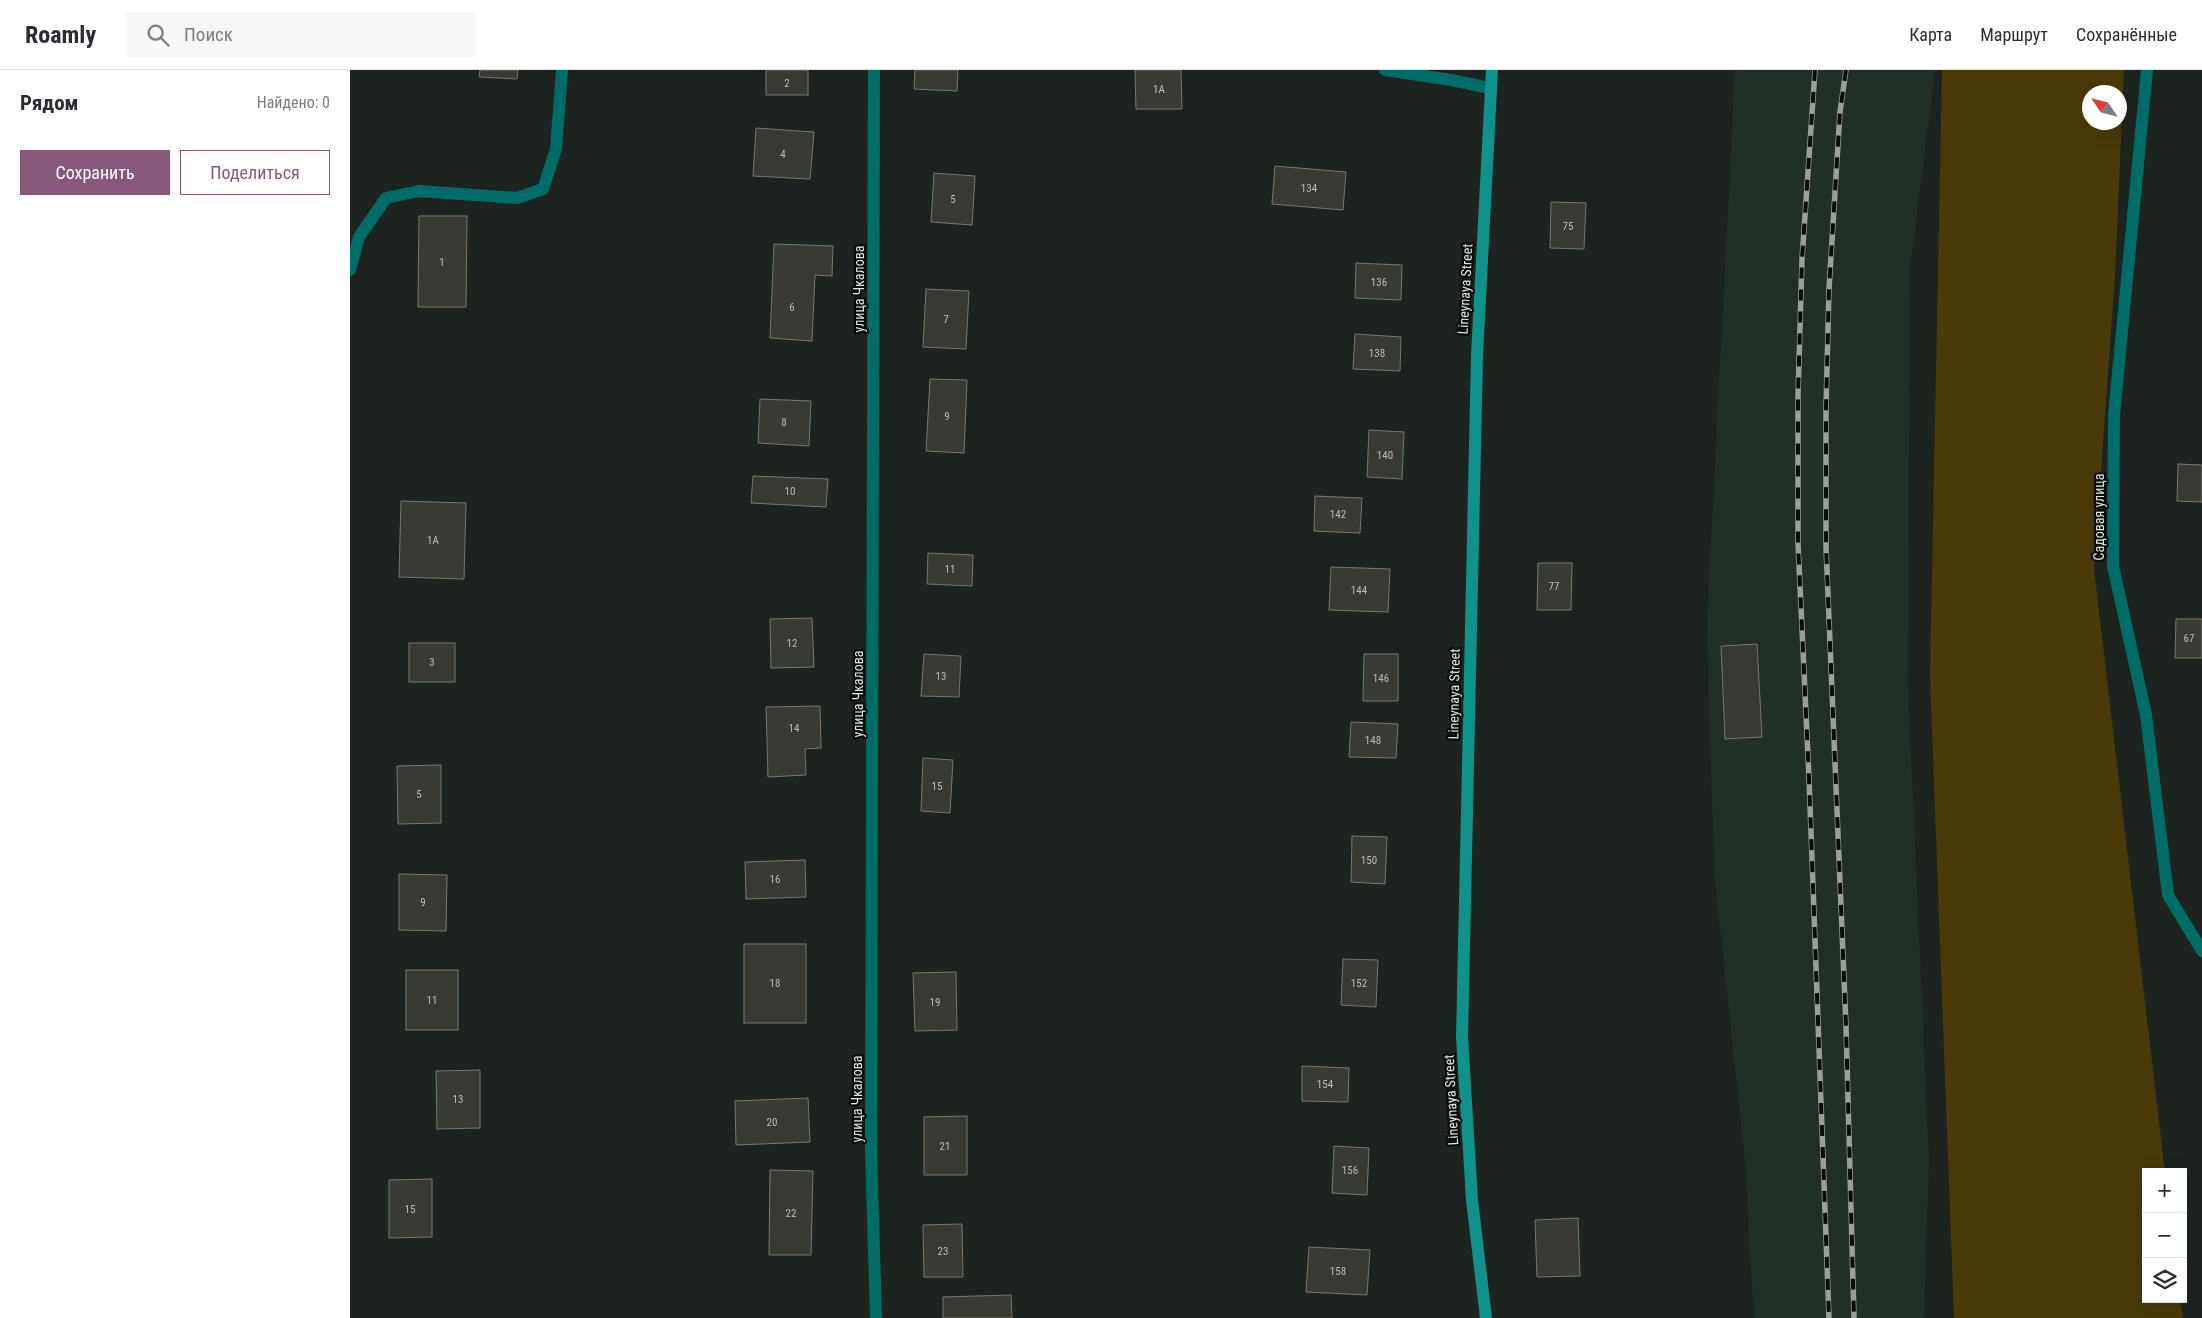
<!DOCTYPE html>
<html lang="ru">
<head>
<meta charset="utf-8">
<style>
  body { margin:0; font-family:"Roboto Condensed",sans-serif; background:#f7f7f7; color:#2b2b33 }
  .controls { position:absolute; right:15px; bottom:15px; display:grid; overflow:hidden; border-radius:0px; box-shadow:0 5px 20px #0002 }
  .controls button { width:45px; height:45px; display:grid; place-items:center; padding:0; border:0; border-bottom:1px solid #e1e1e2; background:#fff; color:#2b2b33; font:25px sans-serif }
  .compass { position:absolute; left:1732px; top:15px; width:45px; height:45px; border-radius:50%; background:#fff; box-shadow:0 5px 20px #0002; rotate:305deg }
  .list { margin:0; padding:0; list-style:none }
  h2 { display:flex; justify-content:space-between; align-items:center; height:65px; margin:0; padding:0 20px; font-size:21px }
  h2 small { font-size:16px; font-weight:400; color:#7c7c81 }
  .actions { display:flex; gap:10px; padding:15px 20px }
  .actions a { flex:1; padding:11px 0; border:1px solid #875879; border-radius:0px; text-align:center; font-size:18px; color:#875879 }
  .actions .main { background:#875879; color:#fff }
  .icon { flex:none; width:28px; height:28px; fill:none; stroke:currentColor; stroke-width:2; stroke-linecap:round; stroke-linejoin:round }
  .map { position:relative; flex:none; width:1852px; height:1248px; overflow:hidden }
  header { display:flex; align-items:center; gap:30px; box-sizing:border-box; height:70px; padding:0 25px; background:#fff; border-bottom:1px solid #e1e1e2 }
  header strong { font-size:24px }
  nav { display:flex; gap:28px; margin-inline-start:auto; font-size:18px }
  .search { width:350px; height:45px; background:#f7f7f7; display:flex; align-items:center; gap:12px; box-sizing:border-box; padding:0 18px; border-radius:0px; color:#7c7c81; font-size:19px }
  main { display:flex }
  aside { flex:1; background:#fff }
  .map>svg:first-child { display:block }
  .built { fill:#222f26 }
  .green { fill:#4a3909; fill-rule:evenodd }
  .building { fill:#383b33; stroke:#76796f }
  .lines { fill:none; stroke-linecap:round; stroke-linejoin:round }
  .street { stroke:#006c68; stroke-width:12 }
  .secondary { stroke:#10918c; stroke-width:12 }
  .rail-casing { stroke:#9a9f9b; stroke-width:5.5 }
  .rail { stroke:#090d0a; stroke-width:4; stroke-dasharray:11; stroke-linecap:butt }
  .labels { text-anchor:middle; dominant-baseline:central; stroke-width:4.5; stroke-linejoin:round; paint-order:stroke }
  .number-label { font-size:11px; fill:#b8bcb7 }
  .street-label { font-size:14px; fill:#e2e7e3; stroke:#090d0a }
</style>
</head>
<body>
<header>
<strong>Roamly</strong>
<div class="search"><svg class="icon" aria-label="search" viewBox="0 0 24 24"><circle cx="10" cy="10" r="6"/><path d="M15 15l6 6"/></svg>Поиск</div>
<nav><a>Карта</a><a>Маршрут</a><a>Сохранённые</a></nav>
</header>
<main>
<aside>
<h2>Рядом<small>Найдено: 0</small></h2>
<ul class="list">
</ul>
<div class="actions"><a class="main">Сохранить</a><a>Поделиться</a></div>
</aside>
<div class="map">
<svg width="1852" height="1248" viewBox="0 0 1852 1248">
  <rect width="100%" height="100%" fill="#1d241f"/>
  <!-- built -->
  <path class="built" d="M 1385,0 L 1585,0 L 1560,199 L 1558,616 L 1579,1091 L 1574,1248 L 1404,1248 L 1395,1092 L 1364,800 L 1357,553 Z"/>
  <!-- green -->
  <path class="green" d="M 1592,0 L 1774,0 L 1765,206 L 1744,499 L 1815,1102 L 1796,1102 L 1796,1229 L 1830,1229 L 1833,1248 L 1604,1248 L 1580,606 ZM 1740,22 L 1770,22 L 1770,52 L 1740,52 Z"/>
  <!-- building -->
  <g class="building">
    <path d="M 130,0 L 168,0 L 167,9 L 129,7 Z"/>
    <rect x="416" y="0" width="42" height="25"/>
    <path d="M 565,0 L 608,0 L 607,21 L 564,19 Z"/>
    <path d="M 785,0 L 831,0 L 832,39 L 786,39 Z"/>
    <path d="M 406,58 L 464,62 L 460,109 L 403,106 Z"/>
    <path d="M 925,96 L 996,102 L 993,140 L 922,134 Z"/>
    <path d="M 584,103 L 625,106 L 622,155 L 581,152 Z"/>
    <path d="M 1201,132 L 1236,133 L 1234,179 L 1200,178 Z"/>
    <path d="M 69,146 L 117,146 L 116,237 L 68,237 Z"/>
    <path d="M 424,174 L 483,176 L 482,206 L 465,205 L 462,271 L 420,268 Z"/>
    <path d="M 1006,193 L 1052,195 L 1051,230 L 1005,228 Z"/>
    <path d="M 576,219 L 619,221 L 616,279 L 573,277 Z"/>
    <path d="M 1005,264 L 1051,267 L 1050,301 L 1003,299 Z"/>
    <path d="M 580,309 L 617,310 L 614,383 L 576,381 Z"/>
    <path d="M 410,329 L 461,331 L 459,376 L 408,373 Z"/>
    <path d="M 1019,360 L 1054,362 L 1052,409 L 1017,407 Z"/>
    <path d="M 1828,394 L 1852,395 L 1852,432 L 1827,431 Z"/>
    <path d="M 403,406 L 478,409 L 476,437 L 401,433 Z"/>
    <path d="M 965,426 L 1012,428 L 1010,463 L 964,461 Z"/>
    <path d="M 51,431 L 116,433 L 114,509 L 49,507 Z"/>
    <path d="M 578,483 L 623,485 L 622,516 L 577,514 Z"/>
    <path d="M 1188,493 L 1222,493 L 1221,540 L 1187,540 Z"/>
    <path d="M 981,497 L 1040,499 L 1038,542 L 979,540 Z"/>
    <path d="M 462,548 L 464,597 L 421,598 L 420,549 Z"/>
    <path d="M 1826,549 L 1852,549 L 1852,588 L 1825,588 Z"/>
    <rect x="59" y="573" width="46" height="39"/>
    <path d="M 1407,574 L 1412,667 L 1375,669 L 1371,576 Z"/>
    <path d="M 574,584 L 611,586 L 609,627 L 571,626 Z"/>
    <path d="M 1014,584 L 1048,584 L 1048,631 L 1013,631 Z"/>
    <path d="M 470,636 L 471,678 L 455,679 L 456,705 L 418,707 L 416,637 Z"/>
    <path d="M 1001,652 L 1048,654 L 1046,688 L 999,687 Z"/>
    <path d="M 573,688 L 603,690 L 600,743 L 571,741 Z"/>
    <path d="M 91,695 L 91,753 L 48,754 L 47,696 Z"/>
    <path d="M 1002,766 L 1037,767 L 1035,814 L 1001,812 Z"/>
    <path d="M 455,790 L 456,827 L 396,829 L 395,792 Z"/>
    <path d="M 49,804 L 97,805 L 96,861 L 49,860 Z"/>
    <rect x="394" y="874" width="62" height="79"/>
    <path d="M 993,889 L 1028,890 L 1026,937 L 991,935 Z"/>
    <rect x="56" y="900" width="52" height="60"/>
    <path d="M 606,902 L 607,960 L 565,961 L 563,903 Z"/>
    <path d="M 952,996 L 999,998 L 998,1032 L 952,1031 Z"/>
    <path d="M 130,1000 L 130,1058 L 87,1059 L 86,1001 Z"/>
    <path d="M 458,1028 L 460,1072 L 386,1075 L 385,1031 Z"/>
    <path d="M 617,1046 L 617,1105 L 574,1105 L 574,1047 Z"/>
    <path d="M 984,1076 L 1019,1078 L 1017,1125 L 982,1123 Z"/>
    <path d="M 420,1100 L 463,1101 L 461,1185 L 419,1185 Z"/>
    <path d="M 82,1109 L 82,1167 L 39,1168 L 39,1110 Z"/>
    <path d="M 1228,1148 L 1230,1206 L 1187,1207 L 1185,1150 Z"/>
    <path d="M 612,1154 L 613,1207 L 574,1207 L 573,1155 Z"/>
    <path d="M 959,1177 L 1020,1180 L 1017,1225 L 956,1222 Z"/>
    <path d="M 661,1225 L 662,1248 L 593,1248 L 593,1227 Z"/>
  </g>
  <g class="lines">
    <!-- street -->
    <g class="street">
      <path d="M 524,0 L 521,1080 L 526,1248"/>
      <path d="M 1035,0 L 1101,10 L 1140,18"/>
      <path d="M 1797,0 L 1764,345 L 1763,496 L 1796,645 L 1818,825 L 1852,881"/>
      <path d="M 0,200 L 9,167 L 36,128 L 69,121 L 167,128 L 193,119 L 206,79 L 212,0"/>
    </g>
    <!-- secondary -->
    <path class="secondary" d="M 1136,1248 L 1122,1130 L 1112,967 L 1127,285 L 1142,0"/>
    <!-- rail casing -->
    <g class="rail-casing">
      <g id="rail">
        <path d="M 1465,0 L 1452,189 L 1448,326 L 1448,473 L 1459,708 L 1479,1248"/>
        <path d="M 1496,0 L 1490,42 L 1479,219 L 1476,338 L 1476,477 L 1496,956 L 1504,1248"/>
      </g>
    </g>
    <!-- rail -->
    <use href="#rail" class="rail"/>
  </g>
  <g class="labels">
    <!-- number labels -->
    <g class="number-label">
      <text x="437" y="13">2</text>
      <text x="809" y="19">1А</text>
      <text x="433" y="84">4</text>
      <text x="959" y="118">134</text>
      <text x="603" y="129">5</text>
      <text x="1218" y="156">75</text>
      <text x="92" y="192">1</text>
      <text x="1029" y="212">136</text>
      <text x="442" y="237">6</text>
      <text x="596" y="249">7</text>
      <text x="1027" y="283">138</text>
      <text x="597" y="346">9</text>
      <text x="434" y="352">8</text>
      <text x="1035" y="385">140</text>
      <text x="440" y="421">10</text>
      <text x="988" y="444">142</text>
      <text x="83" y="470">1А</text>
      <text x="600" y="499">11</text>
      <text x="1204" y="516">77</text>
      <text x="1009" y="520">144</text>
      <text x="1839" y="568">67</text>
      <text x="442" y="573">12</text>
      <text x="82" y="592">3</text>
      <text x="591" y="606">13</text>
      <text x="1031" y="608">146</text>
      <text x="444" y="658">14</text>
      <text x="1023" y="670">148</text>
      <text x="587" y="716">15</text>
      <text x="69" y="724">5</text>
      <text x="1019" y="790">150</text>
      <text x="425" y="809">16</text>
      <text x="73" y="832">9</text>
      <text x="425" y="913">18</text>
      <text x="1009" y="913">152</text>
      <text x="82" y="930">11</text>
      <text x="585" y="932">19</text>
      <text x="975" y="1014">154</text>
      <text x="108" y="1029">13</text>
      <text x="422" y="1052">20</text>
      <text x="595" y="1076">21</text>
      <text x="1000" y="1100">156</text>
      <text x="60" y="1139">15</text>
      <text x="441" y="1143">22</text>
      <text x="593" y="1181">23</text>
      <text x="988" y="1201">158</text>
    </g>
    <!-- street labels -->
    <g class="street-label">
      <text transform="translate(509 219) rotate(-90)">улица Чкалова</text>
      <text transform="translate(1115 219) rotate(-87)">Lineynaya Street</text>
      <text transform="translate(1749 447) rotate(-90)">Садовая улица</text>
      <text transform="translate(508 624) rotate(-90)">улица Чкалова</text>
      <text transform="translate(1104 624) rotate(-89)">Lineynaya Street</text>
      <text transform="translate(507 1029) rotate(-90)">улица Чкалова</text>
      <text transform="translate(1101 1030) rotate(-93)">Lineynaya Street</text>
    </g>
  </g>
</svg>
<div class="controls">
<button>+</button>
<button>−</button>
<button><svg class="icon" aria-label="layers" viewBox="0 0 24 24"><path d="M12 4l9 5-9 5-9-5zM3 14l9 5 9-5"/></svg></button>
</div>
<svg class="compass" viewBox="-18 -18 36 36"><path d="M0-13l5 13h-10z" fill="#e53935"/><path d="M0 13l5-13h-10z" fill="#7c7c81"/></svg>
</div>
</main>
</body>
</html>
